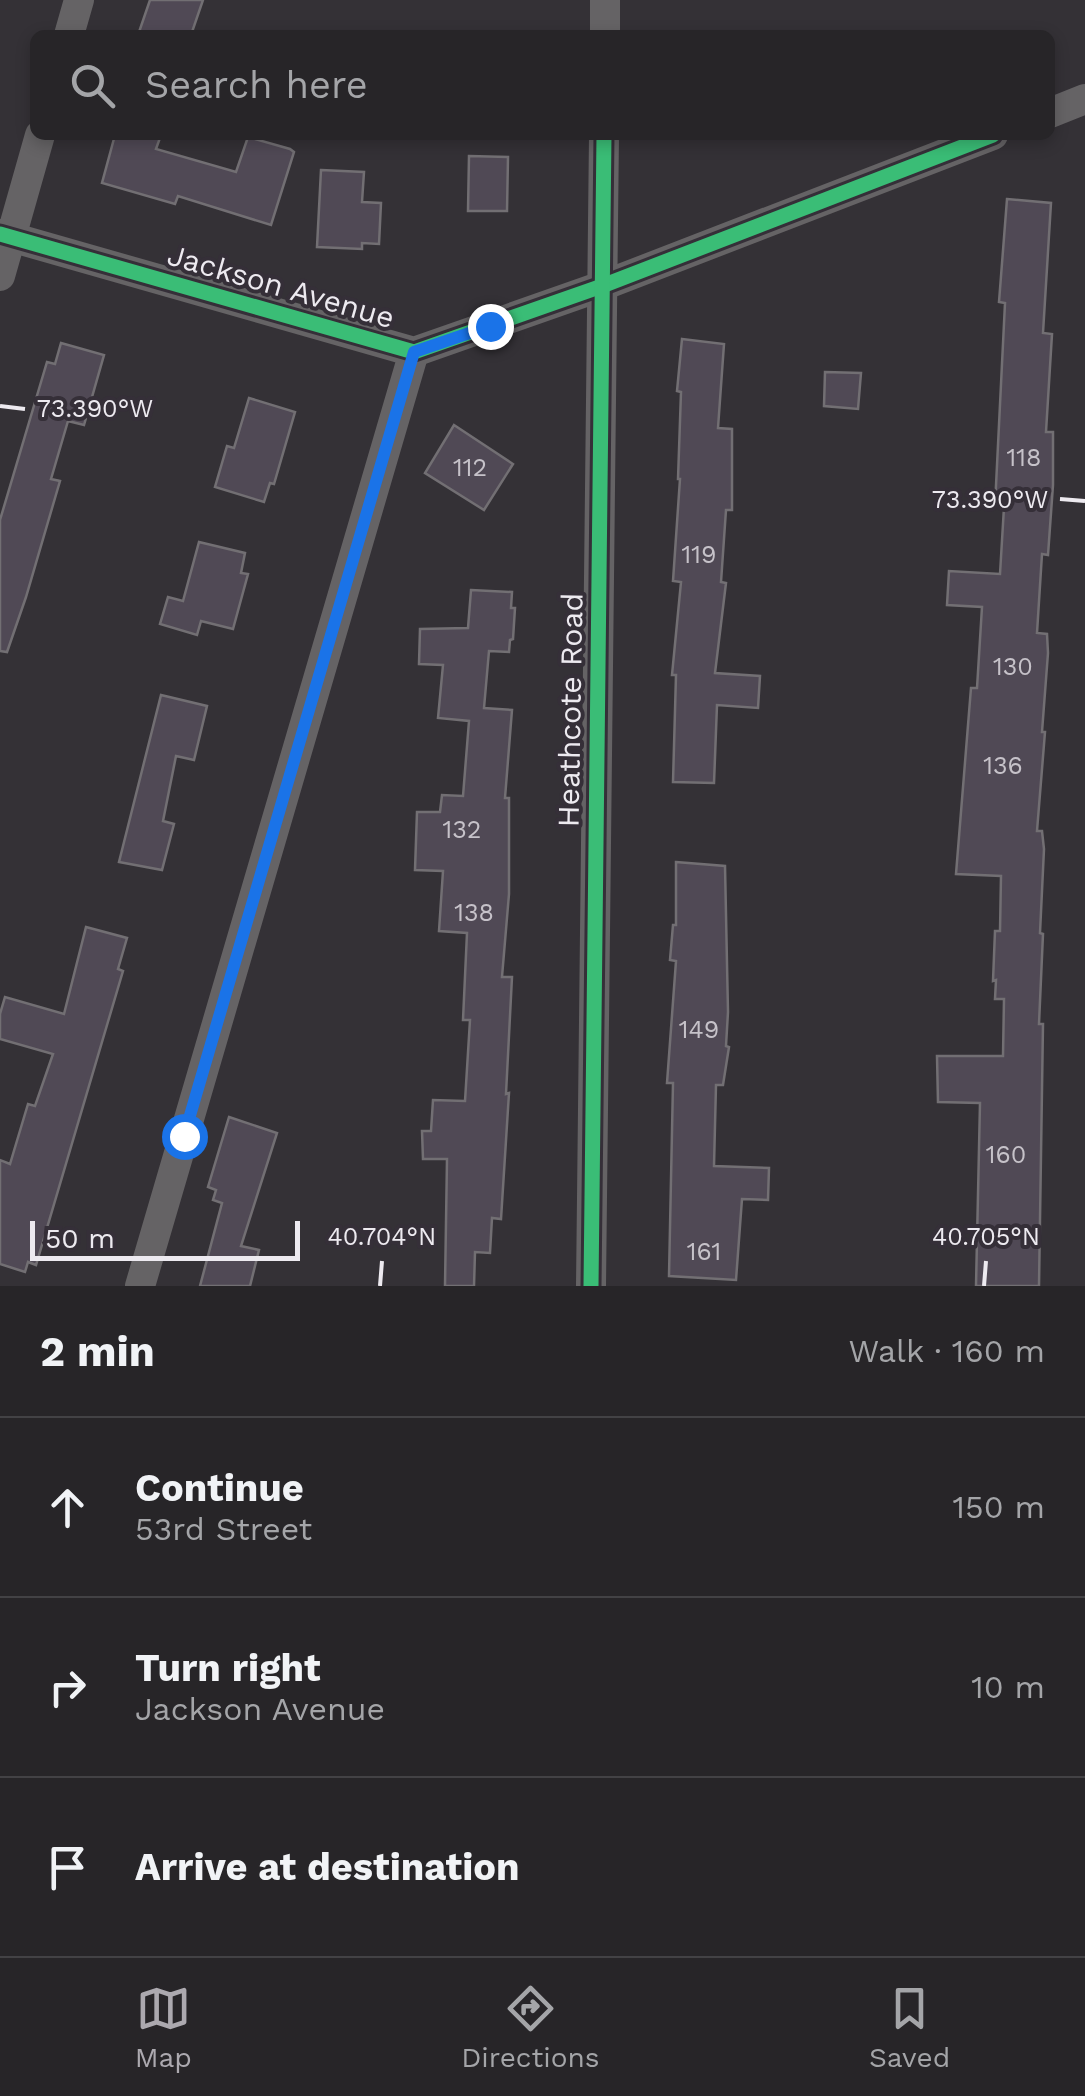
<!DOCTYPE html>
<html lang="en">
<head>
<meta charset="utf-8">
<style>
  body { margin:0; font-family:"Work Sans",sans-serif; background:#2f2d30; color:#f1f3f6 }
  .scale { position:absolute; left:30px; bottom:25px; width:270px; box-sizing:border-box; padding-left:10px; border:5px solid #edeaf0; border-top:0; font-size:28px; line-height:35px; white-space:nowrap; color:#edeaf0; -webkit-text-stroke:8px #352f38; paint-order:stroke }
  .stop { position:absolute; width:30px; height:30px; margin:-22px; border:8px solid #1a73e8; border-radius:50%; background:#fff }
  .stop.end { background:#1a73e8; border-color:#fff; box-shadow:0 2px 10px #0008 }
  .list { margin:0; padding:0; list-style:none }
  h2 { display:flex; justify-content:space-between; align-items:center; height:130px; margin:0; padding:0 40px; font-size:42px }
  h2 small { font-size:32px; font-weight:400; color:#a4a5a8 }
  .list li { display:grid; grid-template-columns:65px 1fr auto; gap:30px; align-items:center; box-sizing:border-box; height:180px; padding:0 40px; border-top:2px solid #434245 }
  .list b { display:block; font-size:38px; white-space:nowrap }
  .list p { margin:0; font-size:32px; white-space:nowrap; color:#a4a5a8 }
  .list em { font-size:32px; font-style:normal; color:#a4a5a8 }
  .icon { flex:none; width:55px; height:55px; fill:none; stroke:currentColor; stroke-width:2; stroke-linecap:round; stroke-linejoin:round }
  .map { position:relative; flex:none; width:1085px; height:1286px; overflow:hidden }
  .search { position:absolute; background:#272528; box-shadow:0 5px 15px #0003; left:30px; right:30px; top:30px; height:110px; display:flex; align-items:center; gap:25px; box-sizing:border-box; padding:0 35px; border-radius:15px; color:#a4a5a8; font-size:38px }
  .sheet { height:670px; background:#272528 }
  nav { display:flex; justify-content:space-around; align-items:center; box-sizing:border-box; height:140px; border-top:2px solid #434245; background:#272528; font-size:28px; color:#a4a5a8 }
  nav a { display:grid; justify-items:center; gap:5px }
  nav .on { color:#aca9af }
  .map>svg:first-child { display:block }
  .building { fill:#504955; stroke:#726f73; stroke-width:2.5 }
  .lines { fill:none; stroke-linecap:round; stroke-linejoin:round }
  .street { stroke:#656365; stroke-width:30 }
  .cycleway-casing { stroke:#352f38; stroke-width:21 }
  .cycleway { stroke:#3abd76; stroke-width:15 }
  .route { stroke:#1a73e8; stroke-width:12 }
  .ticks { fill:none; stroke:#edeaf0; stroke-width:4 }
  .labels { text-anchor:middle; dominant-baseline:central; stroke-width:8; stroke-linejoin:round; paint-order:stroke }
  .number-label { font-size:25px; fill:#c6c2c9 }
  .street-label { font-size:30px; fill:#edeaf0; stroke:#352f38 }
  .ticks-label { font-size:25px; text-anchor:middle; fill:#edeaf0; stroke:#352f38; stroke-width:8; stroke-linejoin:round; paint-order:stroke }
</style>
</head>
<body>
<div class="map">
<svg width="1085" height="1286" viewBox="0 0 1085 1286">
  <rect width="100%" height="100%" fill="#343136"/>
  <!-- building -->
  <g class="building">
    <path d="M 150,0 L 203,0 L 191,35 L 138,35 Z"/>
    <path d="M 115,135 L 161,135 L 156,149 L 236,172 L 248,137 L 290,149 L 294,152 L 271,225 L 178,196 L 175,204 L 102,183 Z"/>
    <path d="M 469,156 L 508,157 L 507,211 L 468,211 Z"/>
    <path d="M 321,170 L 364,172 L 362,202 L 381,203 L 379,244 L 362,243 L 362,249 L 317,247 Z"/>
    <path d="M 1007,199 L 1051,203 L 1043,333 L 1052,334 L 1046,432 L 1053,432 L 1053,485 L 1048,555 L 1042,554 L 1037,633 L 1047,634 L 1048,653 L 1042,732 L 1045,732 L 1037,831 L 1042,831 L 1044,849 L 1040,933 L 1043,934 L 1039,1024 L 1043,1024 L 1039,1286 L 976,1286 L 980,1103 L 938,1102 L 937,1056 L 1003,1056 L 1004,999 L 995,999 L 996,980 L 993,981 L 995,931 L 1000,931 L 1001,876 L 956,874 L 971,688 L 977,688 L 982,607 L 947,605 L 949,571 L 1000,574 L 1004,507 L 995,506 L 1005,303 L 999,302 Z"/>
    <path d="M 682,339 L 724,344 L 718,428 L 732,429 L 732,510 L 726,510 L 721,582 L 726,583 L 715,673 L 760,676 L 758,708 L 717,705 L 714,783 L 673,782 L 676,675 L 672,675 L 681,582 L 673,581 L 680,479 L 678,479 L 681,392 L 677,391 Z"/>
    <path d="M 61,343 L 104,355 L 84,425 L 68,421 L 51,479 L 60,481 L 26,597 L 7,652 L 0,651 L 0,520 L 47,362 L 55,364 Z"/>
    <path d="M 825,372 L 861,373 L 858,409 L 824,406 Z"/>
    <path d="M 249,398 L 295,412 L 274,484 L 270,483 L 264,502 L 215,487 L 227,446 L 234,448 Z"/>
    <path d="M 454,425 L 513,464 L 484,510 L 425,473 Z"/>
    <path d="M 199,542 L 245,553 L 241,573 L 248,574 L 233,629 L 201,621 L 197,635 L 160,624 L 168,597 L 183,601 Z"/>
    <path d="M 471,590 L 512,592 L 511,608 L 515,608 L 513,639 L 510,640 L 509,652 L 489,651 L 484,708 L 512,710 L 505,798 L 509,798 L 509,894 L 502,977 L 512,977 L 506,1094 L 509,1093 L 501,1219 L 492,1218 L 490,1253 L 475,1252 L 474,1286 L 445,1286 L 447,1159 L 423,1159 L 422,1131 L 431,1131 L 433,1100 L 465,1101 L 470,1020 L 463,1020 L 467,933 L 439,931 L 443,871 L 415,870 L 417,812 L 440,812 L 442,795 L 463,796 L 469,721 L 438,718 L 443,665 L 419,664 L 420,629 L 468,628 Z"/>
    <path d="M 161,695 L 207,706 L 194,760 L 176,756 L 163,821 L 174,824 L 162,870 L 119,862 Z"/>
    <path d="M 676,862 L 725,866 L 728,1012 L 726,1046 L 729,1047 L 723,1085 L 716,1085 L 714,1166 L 769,1168 L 768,1200 L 742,1199 L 736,1280 L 669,1276 L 673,1083 L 667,1083 L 676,961 L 670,960 L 673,925 L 676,925 Z"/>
    <path d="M 86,927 L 127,938 L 118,969 L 123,971 L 36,1265 L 28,1262 L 25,1272 L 0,1264 L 0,1160 L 10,1164 L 28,1104 L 35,1106 L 53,1054 L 0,1039 L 0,1014 L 5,997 L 64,1014 Z"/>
    <path d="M 229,1117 L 277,1133 L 241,1246 L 259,1250 L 250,1286 L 200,1286 L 222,1203 L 213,1200 L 216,1190 L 208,1187 Z"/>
  </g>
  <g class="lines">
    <!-- street -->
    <g class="street">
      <path d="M 69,35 L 79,0"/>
      <path d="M 605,35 L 605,0"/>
      <path d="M 1050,113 L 1085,99"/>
      <path d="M 0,234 L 414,352 L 602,286 L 993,135"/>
      <path d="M 0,276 L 40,135"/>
      <path d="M 140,1286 L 414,352"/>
      <path d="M 591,1286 L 604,135"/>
    </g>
    <!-- cycleway casing -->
    <g class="cycleway-casing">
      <g id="cycleway">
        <path d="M 0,234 L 414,352 L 602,286 L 993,135"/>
        <path d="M 591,1286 L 604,135"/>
      </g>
    </g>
    <!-- cycleway -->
    <use href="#cycleway" class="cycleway"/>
  </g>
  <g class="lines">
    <!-- route -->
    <path class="route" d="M 184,1136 L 414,352 L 490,326"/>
  </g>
  <!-- ticks -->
  <path class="ticks" d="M 0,406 L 25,409M 1060,499 L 1085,501M 380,1286 L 382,1261M 984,1286 L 986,1261"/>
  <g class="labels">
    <!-- number labels -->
    <g class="number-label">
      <text x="1024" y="457">118</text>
      <text x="470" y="467">112</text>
      <text x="699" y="554">119</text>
      <text x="1013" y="666">130</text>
      <text x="1003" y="765">136</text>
      <text x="462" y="829">132</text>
      <text x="474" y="912">138</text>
      <text x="699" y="1029">149</text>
      <text x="1006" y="1154">160</text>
      <text x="704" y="1251">161</text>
    </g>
    <!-- street labels -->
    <g class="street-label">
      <text transform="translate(281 286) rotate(16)">Jackson Avenue</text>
      <text transform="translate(570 710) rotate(-89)">Heathcote Road</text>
    </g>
  </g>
  <g class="ticks-label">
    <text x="95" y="417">73.390°W</text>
    <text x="990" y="508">73.390°W</text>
    <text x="382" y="1245">40.704°N</text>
    <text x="986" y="1245">40.705°N</text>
  </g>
</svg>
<div class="scale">50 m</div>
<div class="stop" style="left:184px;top:1136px"></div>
<div class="stop end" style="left:490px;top:326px"></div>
<div class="search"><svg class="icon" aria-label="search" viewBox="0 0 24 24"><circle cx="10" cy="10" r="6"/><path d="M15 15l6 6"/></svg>Search here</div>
</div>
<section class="sheet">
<h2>2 min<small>Walk · 160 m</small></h2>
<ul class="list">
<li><svg class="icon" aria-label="ahead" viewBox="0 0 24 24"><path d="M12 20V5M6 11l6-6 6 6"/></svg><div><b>Continue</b><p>53rd Street</p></div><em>150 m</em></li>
<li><svg class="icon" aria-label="right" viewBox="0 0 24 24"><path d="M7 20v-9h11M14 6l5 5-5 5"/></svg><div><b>Turn right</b><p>Jackson Avenue</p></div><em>10 m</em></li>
<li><svg class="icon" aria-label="arrive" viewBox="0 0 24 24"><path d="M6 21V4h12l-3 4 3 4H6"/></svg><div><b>Arrive at destination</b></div></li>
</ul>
</section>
<nav>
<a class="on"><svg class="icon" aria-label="map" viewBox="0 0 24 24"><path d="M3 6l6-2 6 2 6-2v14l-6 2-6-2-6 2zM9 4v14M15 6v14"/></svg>Map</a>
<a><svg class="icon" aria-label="directions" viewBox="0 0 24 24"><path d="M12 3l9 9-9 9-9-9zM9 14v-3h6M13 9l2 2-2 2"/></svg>Directions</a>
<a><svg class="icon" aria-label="saved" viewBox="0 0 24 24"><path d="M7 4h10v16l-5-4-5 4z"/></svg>Saved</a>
</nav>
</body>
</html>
